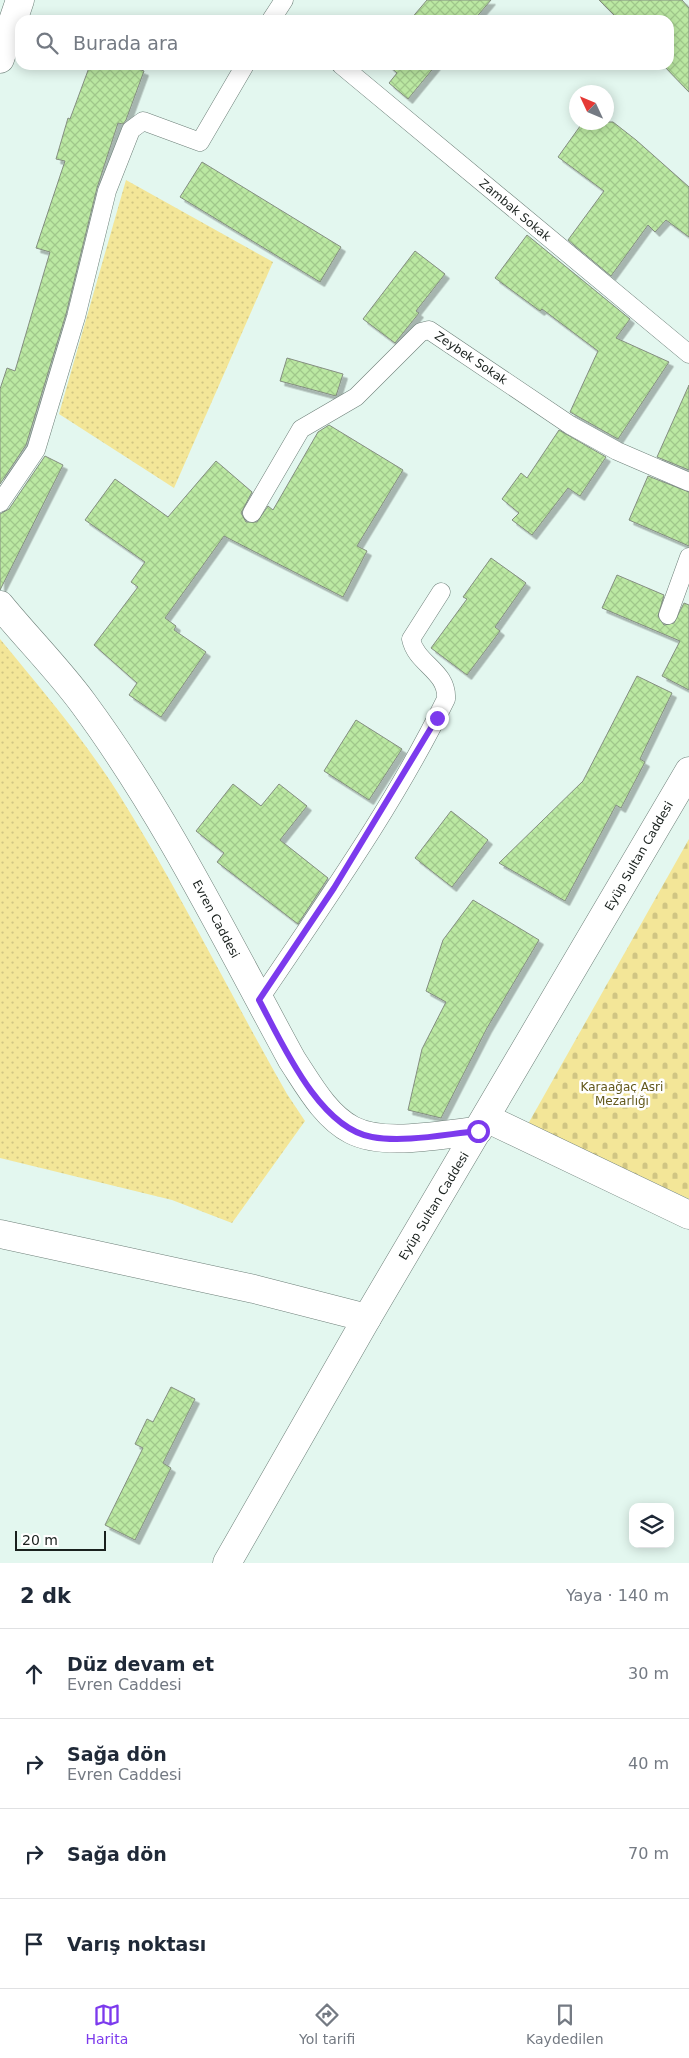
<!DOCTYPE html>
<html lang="tr">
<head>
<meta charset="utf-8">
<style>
  body { margin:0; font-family:"DejaVu Sans",sans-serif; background:#f2f2f3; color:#1f2937 }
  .controls { position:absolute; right:15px; bottom:15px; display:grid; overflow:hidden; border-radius:10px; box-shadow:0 2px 12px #0003 }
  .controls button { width:45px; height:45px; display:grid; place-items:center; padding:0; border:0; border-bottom:1px solid #e0e1e3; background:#fff; color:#1f2937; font:25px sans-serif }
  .compass { position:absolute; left:569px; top:85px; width:45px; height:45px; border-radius:50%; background:#fff; box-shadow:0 2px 12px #0003; rotate:314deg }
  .scale { position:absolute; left:15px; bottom:12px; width:91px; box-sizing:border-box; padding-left:5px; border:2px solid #19201d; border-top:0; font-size:14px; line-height:18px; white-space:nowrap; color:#19201d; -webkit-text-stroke:4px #fff; paint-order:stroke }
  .stop { position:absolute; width:15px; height:15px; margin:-11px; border:4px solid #7c3aed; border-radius:50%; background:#fff }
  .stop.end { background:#7c3aed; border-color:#fff; box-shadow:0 1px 5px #0008 }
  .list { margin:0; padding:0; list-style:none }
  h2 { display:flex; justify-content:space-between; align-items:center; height:65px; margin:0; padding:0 20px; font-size:21px }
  h2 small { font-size:16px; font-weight:400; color:#747a83 }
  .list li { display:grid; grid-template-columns:32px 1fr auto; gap:15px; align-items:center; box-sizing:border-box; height:90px; padding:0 20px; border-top:1px solid #e0e1e3 }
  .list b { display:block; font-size:19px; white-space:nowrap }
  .list p { margin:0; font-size:16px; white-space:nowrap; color:#747a83 }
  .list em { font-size:16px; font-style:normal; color:#747a83 }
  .icon { flex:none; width:28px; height:28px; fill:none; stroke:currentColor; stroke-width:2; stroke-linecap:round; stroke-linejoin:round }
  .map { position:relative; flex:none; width:689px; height:1563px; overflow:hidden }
  .search { position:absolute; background:#fff; box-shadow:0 2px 12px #0003; left:15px; right:15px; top:15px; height:55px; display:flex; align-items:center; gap:12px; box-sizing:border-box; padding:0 18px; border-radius:15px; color:#747a83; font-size:19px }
  .sheet { height:425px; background:#fff }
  nav { display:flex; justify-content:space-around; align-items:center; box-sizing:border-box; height:70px; border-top:1px solid #e0e1e3; background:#fff; font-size:14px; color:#747a83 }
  nav a { display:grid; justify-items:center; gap:2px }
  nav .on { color:#7c3aed }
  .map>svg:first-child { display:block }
  .grass { fill:url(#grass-dots) }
  .cemetery { fill:url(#cemetery-stones) }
  .building { fill:url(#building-cross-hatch); stroke:#848e80; filter:url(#shadow) }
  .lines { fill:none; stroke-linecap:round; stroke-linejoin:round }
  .service-casing { stroke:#6d7f78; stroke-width:19 }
  .minor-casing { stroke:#6d7f78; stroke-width:29 }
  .tertiary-casing { stroke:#6d7f78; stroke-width:29 }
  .secondary-casing { stroke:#6d7f78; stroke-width:29 }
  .service { stroke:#fff; stroke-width:18 }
  .minor { stroke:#fff; stroke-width:28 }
  .tertiary { stroke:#fff; stroke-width:28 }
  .secondary { stroke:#fff; stroke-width:28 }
  .route { stroke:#7c3aed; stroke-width:6 }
  .labels { text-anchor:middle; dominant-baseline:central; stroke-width:5; stroke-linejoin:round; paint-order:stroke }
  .street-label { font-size:12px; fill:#19201d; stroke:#fff }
  .park-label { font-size:12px; fill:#62581b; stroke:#fff }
</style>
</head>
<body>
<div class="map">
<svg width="689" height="1563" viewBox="0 0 689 1563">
  <defs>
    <pattern id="grass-dots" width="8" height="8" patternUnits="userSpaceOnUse" patternTransform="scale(1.25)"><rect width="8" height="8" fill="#f3e698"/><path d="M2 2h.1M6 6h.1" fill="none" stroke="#d0c583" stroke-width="1.8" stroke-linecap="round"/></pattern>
    <pattern id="cemetery-stones" width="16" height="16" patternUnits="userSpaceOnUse" patternTransform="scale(1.25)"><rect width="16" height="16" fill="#f3e698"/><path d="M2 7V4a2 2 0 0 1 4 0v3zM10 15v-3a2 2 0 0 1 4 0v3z" fill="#d0c583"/></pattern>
    <pattern id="building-cross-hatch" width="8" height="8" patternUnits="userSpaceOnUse" patternTransform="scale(1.25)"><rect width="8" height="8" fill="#bbe8a2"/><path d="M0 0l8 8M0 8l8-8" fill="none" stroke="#a0c78b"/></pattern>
    <filter id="shadow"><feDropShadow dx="4.5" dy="4.5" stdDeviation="0" flood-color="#0004"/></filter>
  </defs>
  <rect width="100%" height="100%" fill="#e3f7ef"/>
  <!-- grass -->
  <g class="grass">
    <path d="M 126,180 L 273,262 L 174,488 L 59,414 Z"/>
    <path d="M 0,639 C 41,689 83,738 118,793 C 179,890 230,994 287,1094 L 305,1121 L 232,1223 L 172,1200 L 0,1158 Z"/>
  </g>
  <!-- cemetery -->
  <path class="cemetery" d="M 689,839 L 689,1199 L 528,1124 Z"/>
  <!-- building -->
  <g class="building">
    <path d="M 427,0 L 491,0 L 474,20 L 410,20 Z"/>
    <path d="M 599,0 L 682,0 L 689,8 L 689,92 L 663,65 L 669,65 L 669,20 L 619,20 Z"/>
    <path d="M 90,65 L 128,65 L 144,71 L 126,120 L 123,124 L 118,123 L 97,188 L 66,314 L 26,445 L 0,484 L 0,389 L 7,368 L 15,371 L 50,252 L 36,248 L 65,161 L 56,159 L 68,118 L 70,119 Z"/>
    <path d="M 388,65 L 436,65 L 408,99 L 389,83 L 397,73 Z"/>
    <path d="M 583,122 L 613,122 L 636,140 L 689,187 L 689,237 L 666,220 L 655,232 L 648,225 L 611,276 L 568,240 L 604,191 L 558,157 Z"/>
    <path d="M 202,162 L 341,247 L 320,282 L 180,197 Z"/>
    <path d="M 527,235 L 630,319 L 616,338 L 669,362 L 618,439 L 570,412 L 598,351 L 542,309 L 540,311 L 495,278 Z"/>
    <path d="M 415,251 L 445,274 L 416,311 L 419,313 L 395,343 L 363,319 Z"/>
    <path d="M 287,358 L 343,374 L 336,396 L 280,381 Z"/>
    <path d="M 689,385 L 689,470 L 657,457 Z"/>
    <path d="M 329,425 L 403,470 L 357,546 L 367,551 L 343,597 L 224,536 L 165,618 L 176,626 L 174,630 L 206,652 L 161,717 L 129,695 L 137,683 L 94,645 L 138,587 L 131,582 L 145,562 L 85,520 L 115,479 L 168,517 L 216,461 L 252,492 L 241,513 L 246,522 L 257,522 L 268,506 L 273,510 L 318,432 Z"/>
    <path d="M 559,430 L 606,457 L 580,496 L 568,488 L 532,535 L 512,520 L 519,513 L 502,499 L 521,473 L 527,478 Z"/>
    <path d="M 45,456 L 63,465 L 0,590 L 0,514 L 9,509 Z"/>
    <path d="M 648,476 L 689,492 L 689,546 L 629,520 Z"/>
    <path d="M 491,558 L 526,583 L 495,627 L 500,631 L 467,675 L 431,648 L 467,599 L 463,597 Z"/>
    <path d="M 617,575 L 664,595 L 658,616 L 664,625 L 674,623 L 684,603 L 689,605 L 689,690 L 662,676 L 680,641 L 602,608 Z"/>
    <path d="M 637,676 L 672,693 L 640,759 L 645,762 L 621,808 L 616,805 L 565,901 L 499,863 L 583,781 Z"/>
    <path d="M 356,720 L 402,749 L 369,800 L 324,771 Z"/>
    <path d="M 233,784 L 261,806 L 279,784 L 307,806 L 280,840 L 328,878 L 298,924 L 217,862 L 224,853 L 196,831 Z"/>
    <path d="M 451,811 L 488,840 L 452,887 L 415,858 Z"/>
    <path d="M 473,900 L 539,940 L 487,1028 L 441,1118 L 408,1110 L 422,1049 L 446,1002 L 426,991 L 443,940 Z"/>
    <path d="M 171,1387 L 195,1399 L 163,1463 L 171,1468 L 135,1540 L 105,1525 L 143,1448 L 135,1444 L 147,1419 L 153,1422 Z"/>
  </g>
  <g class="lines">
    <!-- service casing -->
    <g class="service-casing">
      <g id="service">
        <path d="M 271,20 L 284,0"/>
        <path d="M 341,65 L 689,354"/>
        <path d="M 0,503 L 36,450 L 76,317 L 107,191 L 131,130 L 143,121 L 200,142 L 245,65"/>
        <path d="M 252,513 L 301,429 L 356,397 L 421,332 L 429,330 L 570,425 L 617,451 L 689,482"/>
        <path d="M 668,615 L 689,557"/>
        <path d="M 259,1000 C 325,902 395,804 446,699 C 448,671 416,664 411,639 L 441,592"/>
      </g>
    </g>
    <!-- minor casing -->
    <g class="minor-casing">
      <g id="minor">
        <path d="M 0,59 L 20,0"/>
        <path d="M 486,1118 L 689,1215"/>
      </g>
    </g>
    <!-- tertiary casing -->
    <g class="tertiary-casing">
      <g id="tertiary">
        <path d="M 0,605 C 27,638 58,669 83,703 C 165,814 226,939 292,1060 C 308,1084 325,1116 352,1130 C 385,1147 442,1134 478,1131"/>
        <path d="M 0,1234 L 254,1289 L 367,1318"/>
      </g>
    </g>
    <!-- secondary casing -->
    <g class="secondary-casing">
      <path id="secondary" d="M 227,1563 L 367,1318 L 689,771"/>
    </g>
    <!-- service -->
    <use href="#service" class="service"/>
    <!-- minor -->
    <use href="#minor" class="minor"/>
    <!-- tertiary -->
    <use href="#tertiary" class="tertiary"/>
    <!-- secondary -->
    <use href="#secondary" class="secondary"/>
  </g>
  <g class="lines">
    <!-- route -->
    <path class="route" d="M 437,718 L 334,888 L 259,1000 C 282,1043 319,1128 372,1137 C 404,1143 446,1134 478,1131"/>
  </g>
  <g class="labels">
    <!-- street labels -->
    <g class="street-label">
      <text transform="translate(515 210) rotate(40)">Zambak Sokak</text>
      <text transform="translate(471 358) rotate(34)">Zeybek Sokak</text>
      <text transform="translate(639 856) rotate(-60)">Eyüp Sultan Caddesi</text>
      <text transform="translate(216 919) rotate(62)">Evren Caddesi</text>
      <text transform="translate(434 1206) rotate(-59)">Eyüp Sultan Caddesi</text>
    </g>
    <!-- park labels -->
    <g class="park-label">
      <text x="622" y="1087">Karaağaç Asri<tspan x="622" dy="14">Mezarlığı</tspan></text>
    </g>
  </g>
</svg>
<div class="controls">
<button><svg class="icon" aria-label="layers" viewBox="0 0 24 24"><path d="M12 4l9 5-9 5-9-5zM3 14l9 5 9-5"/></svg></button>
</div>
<svg class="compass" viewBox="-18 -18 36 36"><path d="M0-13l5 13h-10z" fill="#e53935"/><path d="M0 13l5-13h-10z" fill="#747a83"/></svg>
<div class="scale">20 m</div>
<div class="stop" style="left:478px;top:1131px"></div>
<div class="stop end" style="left:437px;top:718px"></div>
<div class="search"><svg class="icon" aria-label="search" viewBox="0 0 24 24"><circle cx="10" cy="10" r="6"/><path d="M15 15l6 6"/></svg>Burada ara</div>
</div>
<section class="sheet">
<h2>2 dk<small>Yaya · 140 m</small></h2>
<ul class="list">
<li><svg class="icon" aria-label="ahead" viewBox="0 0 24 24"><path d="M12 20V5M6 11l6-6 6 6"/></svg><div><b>Düz devam et</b><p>Evren Caddesi</p></div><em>30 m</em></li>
<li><svg class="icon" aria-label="right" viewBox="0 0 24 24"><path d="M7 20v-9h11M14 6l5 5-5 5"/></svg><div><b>Sağa dön</b><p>Evren Caddesi</p></div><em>40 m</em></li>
<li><svg class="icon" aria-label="right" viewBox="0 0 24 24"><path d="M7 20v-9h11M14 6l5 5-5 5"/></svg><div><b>Sağa dön</b></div><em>70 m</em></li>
<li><svg class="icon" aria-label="arrive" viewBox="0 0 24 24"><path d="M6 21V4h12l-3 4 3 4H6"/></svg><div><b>Varış noktası</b></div></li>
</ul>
</section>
<nav>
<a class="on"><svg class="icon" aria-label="map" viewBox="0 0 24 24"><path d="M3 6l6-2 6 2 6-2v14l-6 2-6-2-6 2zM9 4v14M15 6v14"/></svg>Harita</a>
<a><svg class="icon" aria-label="directions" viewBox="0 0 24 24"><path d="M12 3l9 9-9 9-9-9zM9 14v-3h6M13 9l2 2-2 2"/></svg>Yol tarifi</a>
<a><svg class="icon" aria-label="saved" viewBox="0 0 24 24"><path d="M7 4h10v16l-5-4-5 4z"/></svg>Kaydedilen</a>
</nav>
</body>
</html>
